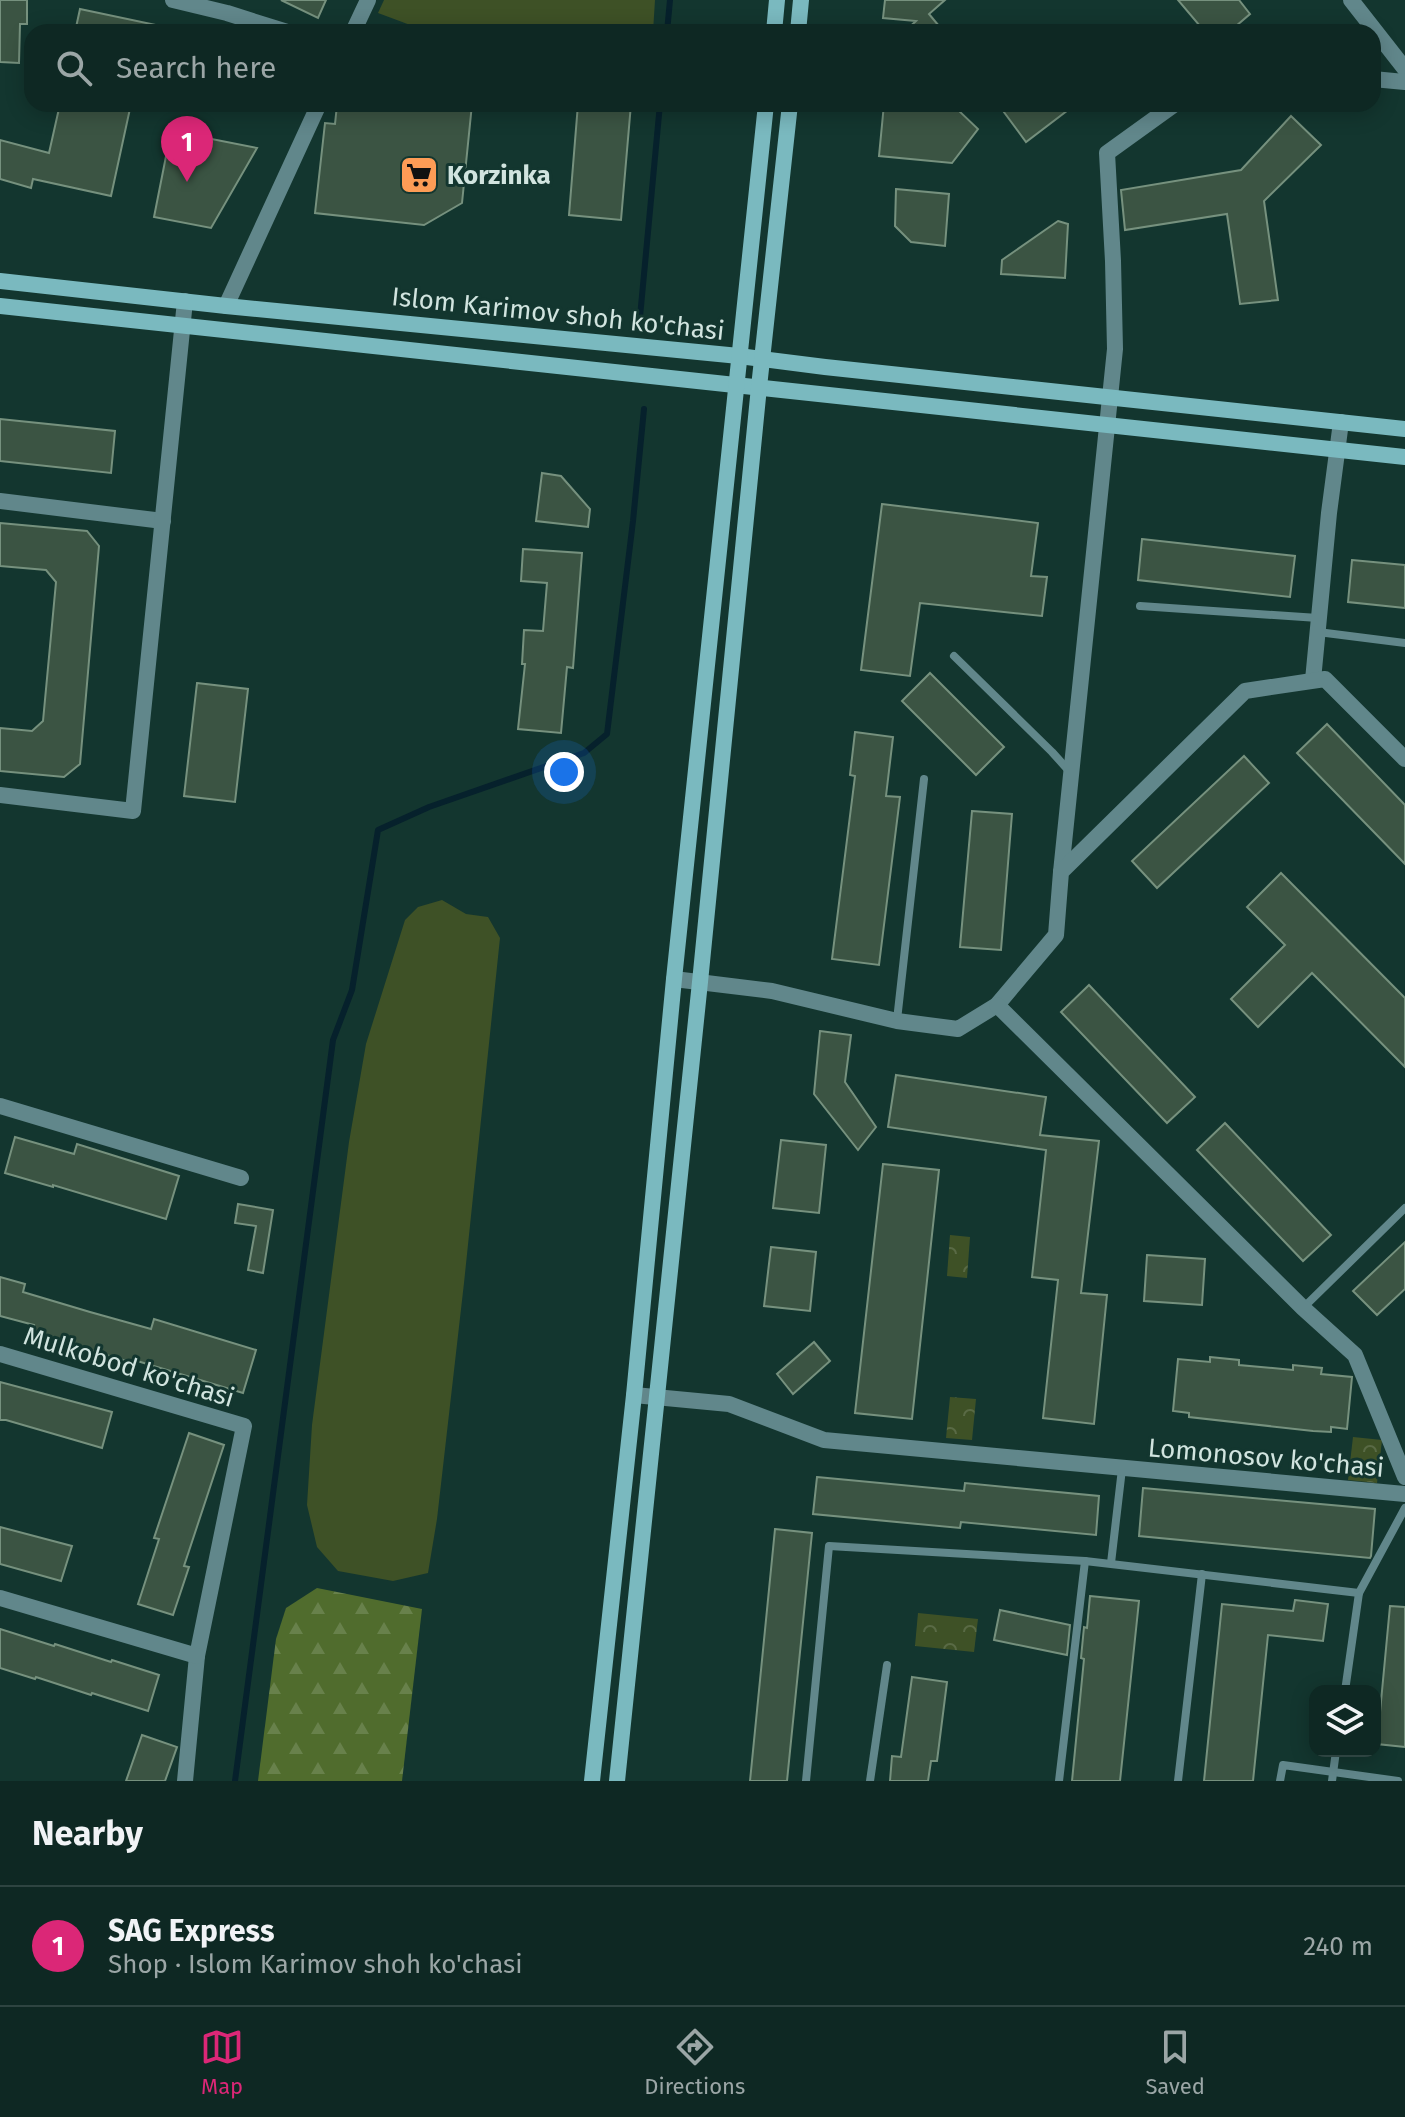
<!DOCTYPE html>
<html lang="en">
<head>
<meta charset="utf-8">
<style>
  body { margin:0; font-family:"Fira Sans",sans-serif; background:#17302b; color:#f1f3f6 }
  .controls { position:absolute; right:24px; bottom:24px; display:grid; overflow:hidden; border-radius:16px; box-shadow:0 4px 20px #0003 }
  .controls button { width:72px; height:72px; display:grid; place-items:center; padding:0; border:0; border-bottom:2px solid #2e4441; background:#0e2823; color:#f1f3f6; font:40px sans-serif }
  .you { position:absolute; left:564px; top:772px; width:28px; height:28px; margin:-20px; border:6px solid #fff; border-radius:50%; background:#1a73e8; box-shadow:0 0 0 12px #1a73e833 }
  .badge { display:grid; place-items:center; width:52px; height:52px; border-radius:50%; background:#db2777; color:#fff; font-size:26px; font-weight:700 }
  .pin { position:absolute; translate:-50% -66px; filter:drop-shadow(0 2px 4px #0008) }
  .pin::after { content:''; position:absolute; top:42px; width:28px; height:24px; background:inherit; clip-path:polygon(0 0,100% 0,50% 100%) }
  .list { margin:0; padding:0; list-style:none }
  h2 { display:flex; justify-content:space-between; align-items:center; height:104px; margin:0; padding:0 32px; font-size:34px }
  h2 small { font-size:26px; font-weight:400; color:#9ba6a6 }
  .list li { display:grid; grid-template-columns:52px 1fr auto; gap:24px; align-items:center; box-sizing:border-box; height:120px; padding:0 32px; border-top:2px solid #2e4441 }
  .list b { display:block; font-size:30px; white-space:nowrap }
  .list p { margin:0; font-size:26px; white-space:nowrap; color:#9ba6a6 }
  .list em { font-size:26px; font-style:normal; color:#9ba6a6 }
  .icon { flex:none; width:44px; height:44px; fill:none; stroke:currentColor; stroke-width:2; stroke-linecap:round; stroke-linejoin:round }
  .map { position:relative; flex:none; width:1405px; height:1781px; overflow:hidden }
  .search { position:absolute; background:#0e2823; box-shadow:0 4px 20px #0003; left:24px; right:24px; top:24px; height:88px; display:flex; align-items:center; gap:20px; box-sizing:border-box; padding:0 28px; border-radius:24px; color:#9ba6a6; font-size:30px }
  .sheet { height:224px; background:#0e2823 }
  nav { display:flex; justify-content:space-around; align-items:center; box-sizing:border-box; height:112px; border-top:2px solid #2e4441; background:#0e2823; font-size:22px; color:#9ba6a6 }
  nav a { display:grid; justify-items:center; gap:4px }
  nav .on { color:#db2777 }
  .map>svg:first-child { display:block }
  .grass { fill:#3e5126 }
  .forest { fill:url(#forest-firs) }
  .park { fill:url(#park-crowns) }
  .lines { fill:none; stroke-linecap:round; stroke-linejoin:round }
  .stream { stroke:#06212c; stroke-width:6 }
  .building { fill:#3b5443; stroke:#76917e; stroke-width:2 }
  .service { stroke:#61878b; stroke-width:8 }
  .minor { stroke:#61878b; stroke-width:16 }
  .secondary { stroke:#7ab9bf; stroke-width:16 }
  .labels { text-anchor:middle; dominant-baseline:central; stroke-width:6; stroke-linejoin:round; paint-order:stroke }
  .poi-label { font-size:26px; font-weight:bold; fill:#d1e4df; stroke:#13362f; text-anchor:start }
  .street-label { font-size:26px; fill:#d1e4df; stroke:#13362f }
</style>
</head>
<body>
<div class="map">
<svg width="1405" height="1781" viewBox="0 0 1405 1781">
  <defs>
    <pattern id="forest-firs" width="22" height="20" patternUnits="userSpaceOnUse" patternTransform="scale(2)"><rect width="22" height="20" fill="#506c2d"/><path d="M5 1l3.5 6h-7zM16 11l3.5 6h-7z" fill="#68814b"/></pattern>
    <pattern id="park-crowns" width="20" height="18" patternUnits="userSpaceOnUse" patternTransform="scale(2)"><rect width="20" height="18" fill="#3e5126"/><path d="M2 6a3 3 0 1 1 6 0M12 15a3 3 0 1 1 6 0" fill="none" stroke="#596a45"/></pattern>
  </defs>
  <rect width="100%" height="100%" fill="#13362f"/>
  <!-- grass -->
  <g class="grass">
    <path d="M 384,0 L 655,0 L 653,32 L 429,32 L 378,13 Z"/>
    <path d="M 442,900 L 466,914 L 488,917 L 500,938 L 464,1283 L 437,1519 L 428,1573 L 393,1581 L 338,1571 L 317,1547 L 307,1505 L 312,1425 L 349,1142 L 366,1044 L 405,920 L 418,907 Z"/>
  </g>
  <!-- forest -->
  <path class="forest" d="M 317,1588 L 422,1609 L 402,1781 L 258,1781 L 276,1639 L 286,1608 Z"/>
  <!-- park -->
  <g class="park">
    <path d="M 950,1235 L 970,1237 L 967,1278 L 947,1276 Z"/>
    <path d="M 950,1397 L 976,1399 L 972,1440 L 946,1438 Z"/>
    <path d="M 1353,1437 L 1382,1440 L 1377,1483 L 1348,1480 Z"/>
    <path d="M 918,1613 L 978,1619 L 974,1652 L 915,1646 Z"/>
  </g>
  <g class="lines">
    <!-- stream -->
    <g class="stream">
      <path d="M 667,32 L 670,0"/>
      <path d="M 640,317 L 660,104"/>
      <path d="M 235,1781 L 333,1040 L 352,990 L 378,830 L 429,807 L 584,753 L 607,734 L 633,521 L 644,409"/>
    </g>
  </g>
  <!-- building -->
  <g class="building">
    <path d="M 0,0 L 27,0 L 27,24 L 20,24 L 19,63 L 0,62 Z"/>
    <path d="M 281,0 L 326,0 L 318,18 Z"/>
    <path d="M 885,0 L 945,0 L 929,14 L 944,32 L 904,32 L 916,21 L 883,18 Z"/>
    <path d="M 1178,0 L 1239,0 L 1250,14 L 1229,32 L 1205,32 Z"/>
    <path d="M 80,9 L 156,25 L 156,32 L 75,32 Z"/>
    <path d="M 60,104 L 131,104 L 111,196 L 33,179 L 31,188 L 0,179 L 0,140 L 49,153 Z"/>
    <path d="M 342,104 L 472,104 L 462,203 L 424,225 L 315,213 L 325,123 L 335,124 L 337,105 L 342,106 Z"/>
    <path d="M 578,104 L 631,104 L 621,220 L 569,215 Z"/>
    <path d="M 884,104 L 959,104 L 958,110 L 978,129 L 952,163 L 879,156 Z"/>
    <path d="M 998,104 L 1076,104 L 1026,142 Z"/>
    <path d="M 1291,116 L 1321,145 L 1264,201 L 1278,300 L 1240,304 L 1227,214 L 1125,230 L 1121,190 L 1241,170 Z"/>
    <path d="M 171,131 L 257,148 L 211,228 L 154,217 Z"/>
    <path d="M 896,189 L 949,194 L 945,246 L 911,242 L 895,226 Z"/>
    <path d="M 1058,221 L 1068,224 L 1065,278 L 1001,274 L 1002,260 Z"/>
    <path d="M 0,419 L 115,431 L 111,473 L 0,461 Z"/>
    <path d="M 542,473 L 561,476 L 590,509 L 588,527 L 536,521 Z"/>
    <path d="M 882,504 L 1038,523 L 1031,576 L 1047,577 L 1042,616 L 920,603 L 910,676 L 861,670 Z"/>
    <path d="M 0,523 L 87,531 L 99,546 L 80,764 L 64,777 L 0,771 L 0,728 L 32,731 L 43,721 L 56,582 L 46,570 L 0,566 Z"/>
    <path d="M 1142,539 L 1295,556 L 1290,597 L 1138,580 Z"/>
    <path d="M 523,549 L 582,553 L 573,668 L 567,667 L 561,733 L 518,729 L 525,664 L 522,664 L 524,630 L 543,631 L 547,583 L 521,581 Z"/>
    <path d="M 1352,560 L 1405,565 L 1405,608 L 1348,602 Z"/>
    <path d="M 930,673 L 1004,747 L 976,775 L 902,701 Z"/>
    <path d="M 197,683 L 248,689 L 235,802 L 184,796 Z"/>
    <path d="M 1327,724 L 1405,805 L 1405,864 L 1297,753 Z"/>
    <path d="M 855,732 L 893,737 L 886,796 L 900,797 L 879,965 L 832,959 L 855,776 L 850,775 Z"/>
    <path d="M 1244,756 L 1269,783 L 1157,888 L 1132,861 Z"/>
    <path d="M 972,811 L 1012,814 L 1001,950 L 960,947 Z"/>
    <path d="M 1281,873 L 1405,998 L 1405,1067 L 1312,973 L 1258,1027 L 1231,999 L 1285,945 L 1247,907 Z"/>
    <path d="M 1089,985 L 1195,1097 L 1167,1123 L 1061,1012 Z"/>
    <path d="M 820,1031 L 851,1035 L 845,1082 L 876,1127 L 858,1150 L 814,1094 Z"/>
    <path d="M 896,1075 L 1046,1097 L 1040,1135 L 1099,1141 L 1081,1293 L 1107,1295 L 1094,1424 L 1043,1418 L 1058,1280 L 1032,1277 L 1046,1150 L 888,1127 Z"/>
    <path d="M 1225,1123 L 1331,1235 L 1303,1261 L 1197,1150 Z"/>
    <path d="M 15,1137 L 74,1154 L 77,1144 L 179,1176 L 166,1219 L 53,1185 L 53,1187 L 5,1173 Z"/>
    <path d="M 781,1140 L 826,1145 L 819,1213 L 773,1208 Z"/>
    <path d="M 883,1164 L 939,1170 L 912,1419 L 855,1413 Z"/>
    <path d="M 238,1204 L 273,1210 L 263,1273 L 248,1270 L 256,1226 L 235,1223 Z"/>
    <path d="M 1405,1242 L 1405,1289 L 1377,1315 L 1353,1291 Z"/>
    <path d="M 771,1247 L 816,1252 L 810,1311 L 764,1306 Z"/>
    <path d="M 1147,1255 L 1205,1259 L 1202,1305 L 1144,1301 Z"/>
    <path d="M 0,1277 L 25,1284 L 23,1292 L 90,1312 L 151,1329 L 154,1319 L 256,1350 L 243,1393 L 134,1360 L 133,1363 L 32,1333 L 34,1325 L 0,1316 Z"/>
    <path d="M 814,1342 L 830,1361 L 793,1394 L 777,1374 Z"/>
    <path d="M 1210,1357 L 1239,1360 L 1239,1365 L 1293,1370 L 1293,1365 L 1322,1368 L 1321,1374 L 1352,1377 L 1347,1429 L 1331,1427 L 1331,1432 L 1313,1431 L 1189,1417 L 1189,1413 L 1173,1411 L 1178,1359 L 1210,1362 Z"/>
    <path d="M 0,1382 L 112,1412 L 102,1448 L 6,1420 L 0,1420 Z"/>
    <path d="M 189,1433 L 224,1445 L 184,1566 L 189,1567 L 173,1615 L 138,1604 L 159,1539 L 154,1538 Z"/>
    <path d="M 817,1477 L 964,1491 L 965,1483 L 1099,1496 L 1096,1535 L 961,1522 L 960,1528 L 813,1514 Z"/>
    <path d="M 1143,1488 L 1375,1509 L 1371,1556 L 1370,1558 L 1139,1536 Z"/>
    <path d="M 0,1527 L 72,1546 L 61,1581 L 0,1564 Z"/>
    <path d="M 775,1529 L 812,1533 L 787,1781 L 750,1781 Z"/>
    <path d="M 1090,1596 L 1139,1601 L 1120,1781 L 1072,1781 L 1084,1659 L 1081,1658 L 1084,1627 L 1087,1628 Z"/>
    <path d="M 1295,1600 L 1328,1604 L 1323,1641 L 1268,1635 L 1253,1781 L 1204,1781 L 1222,1604 L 1293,1611 Z"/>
    <path d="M 1390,1606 L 1405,1607 L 1405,1747 L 1377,1744 Z"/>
    <path d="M 1000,1610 L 1070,1625 L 1067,1655 L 994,1640 Z"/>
    <path d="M 0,1629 L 54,1646 L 55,1644 L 111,1662 L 112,1660 L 159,1675 L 148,1711 L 92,1693 L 91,1695 L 36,1677 L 35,1679 L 0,1668 Z"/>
    <path d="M 912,1677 L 947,1682 L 937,1761 L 931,1761 L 928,1781 L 890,1781 L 892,1756 L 901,1757 Z"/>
    <path d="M 142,1735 L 177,1747 L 165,1781 L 126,1781 Z"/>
  </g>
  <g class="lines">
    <!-- service -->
    <g class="service">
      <path d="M 1140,606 L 1318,618"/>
      <path d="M 1318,632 L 1405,643"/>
      <path d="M 954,656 L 1052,752 L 1070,772"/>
      <path d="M 897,1020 L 924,779"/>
      <path d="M 1303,1308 L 1405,1208"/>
      <path d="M 1111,1563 L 1122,1469"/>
      <path d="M 1345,1691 L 1359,1593 L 1405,1508"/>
      <path d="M 806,1781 L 829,1546 L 1085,1561 L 1359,1593"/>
      <path d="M 870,1781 L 887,1665"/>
      <path d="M 1059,1781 L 1085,1561"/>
      <path d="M 1178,1781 L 1202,1574"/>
      <path d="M 1280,1781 L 1283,1765 L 1398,1781"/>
      <path d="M 1332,1781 L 1336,1751"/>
    </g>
    <!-- minor -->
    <g class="minor">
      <path d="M 173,0 L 227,13 L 287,32"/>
      <path d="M 1351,0 L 1405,69"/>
      <path d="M 353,32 L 368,0"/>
      <path d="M 1373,79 L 1405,82"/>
      <path d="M 226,306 L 319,104"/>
      <path d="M 0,501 L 163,521"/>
      <path d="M 1313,680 L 1329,513 L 1341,422"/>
      <path d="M 0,795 L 133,811 L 185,301"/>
      <path d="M 1061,872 L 1115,349 L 1113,261 L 1107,153 L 1175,104"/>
      <path d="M 674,979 L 772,991 L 897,1021 L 958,1029 L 997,1005 L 1056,935 L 1061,872 L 1245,691 L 1325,679 L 1405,759"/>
      <path d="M 997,1005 L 1303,1308 L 1355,1355 L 1405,1477"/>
      <path d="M 0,1106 L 241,1178"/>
      <path d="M 0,1354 L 244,1426 L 197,1656 L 185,1781"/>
      <path d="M 634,1395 L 729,1404 L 824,1440 L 1405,1494"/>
      <path d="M 0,1598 L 197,1656"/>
    </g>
    <!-- secondary -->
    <g class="secondary">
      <path d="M 774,32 L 777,0"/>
      <path d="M 798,32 L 801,0"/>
      <path d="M 0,281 L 226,306 L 739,356 L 825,367 L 1405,429"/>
      <path d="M 0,306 L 1405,457"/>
      <path d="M 592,1781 L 634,1395 L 674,979 L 766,104"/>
      <path d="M 617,1781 L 700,982 L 759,387 L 790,104"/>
    </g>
  </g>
  <!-- icons -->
  <defs>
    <g id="supermarket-square" transform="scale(2)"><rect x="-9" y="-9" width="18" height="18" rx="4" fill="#fd9c56" stroke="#13362f"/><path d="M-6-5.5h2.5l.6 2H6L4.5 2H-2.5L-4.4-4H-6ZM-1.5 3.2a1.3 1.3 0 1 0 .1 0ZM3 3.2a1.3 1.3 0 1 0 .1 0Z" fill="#111"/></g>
  </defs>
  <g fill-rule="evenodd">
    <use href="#supermarket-square" x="419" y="175"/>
  </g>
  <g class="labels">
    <!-- poi labels -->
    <g class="poi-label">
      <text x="447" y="175">Korzinka</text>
    </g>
    <!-- street labels -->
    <g class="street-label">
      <text transform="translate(558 314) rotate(6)">Islom Karimov shoh ko'chasi</text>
      <text transform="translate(129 1367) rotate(17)">Mulkobod ko'chasi</text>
      <text transform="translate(1266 1458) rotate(5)">Lomonosov ko'chasi</text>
    </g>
  </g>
</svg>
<div class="controls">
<button><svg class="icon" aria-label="layers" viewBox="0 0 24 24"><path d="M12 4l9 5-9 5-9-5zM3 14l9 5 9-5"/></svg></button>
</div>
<div class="you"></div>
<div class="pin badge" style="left:187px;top:182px">1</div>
<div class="search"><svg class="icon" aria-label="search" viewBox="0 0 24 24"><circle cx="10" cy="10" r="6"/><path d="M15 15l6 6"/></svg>Search here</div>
</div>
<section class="sheet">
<h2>Nearby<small></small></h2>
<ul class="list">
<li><span class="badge">1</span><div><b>SAG Express</b><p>Shop · Islom Karimov shoh ko'chasi</p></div><em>240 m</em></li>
</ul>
</section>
<nav>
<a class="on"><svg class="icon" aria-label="map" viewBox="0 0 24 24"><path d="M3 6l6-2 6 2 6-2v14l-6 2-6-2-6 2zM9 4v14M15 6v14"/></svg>Map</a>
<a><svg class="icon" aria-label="directions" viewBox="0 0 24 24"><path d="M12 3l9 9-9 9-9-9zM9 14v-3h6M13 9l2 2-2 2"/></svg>Directions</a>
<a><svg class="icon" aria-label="saved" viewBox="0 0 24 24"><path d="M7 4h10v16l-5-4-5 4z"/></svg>Saved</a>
</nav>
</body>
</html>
